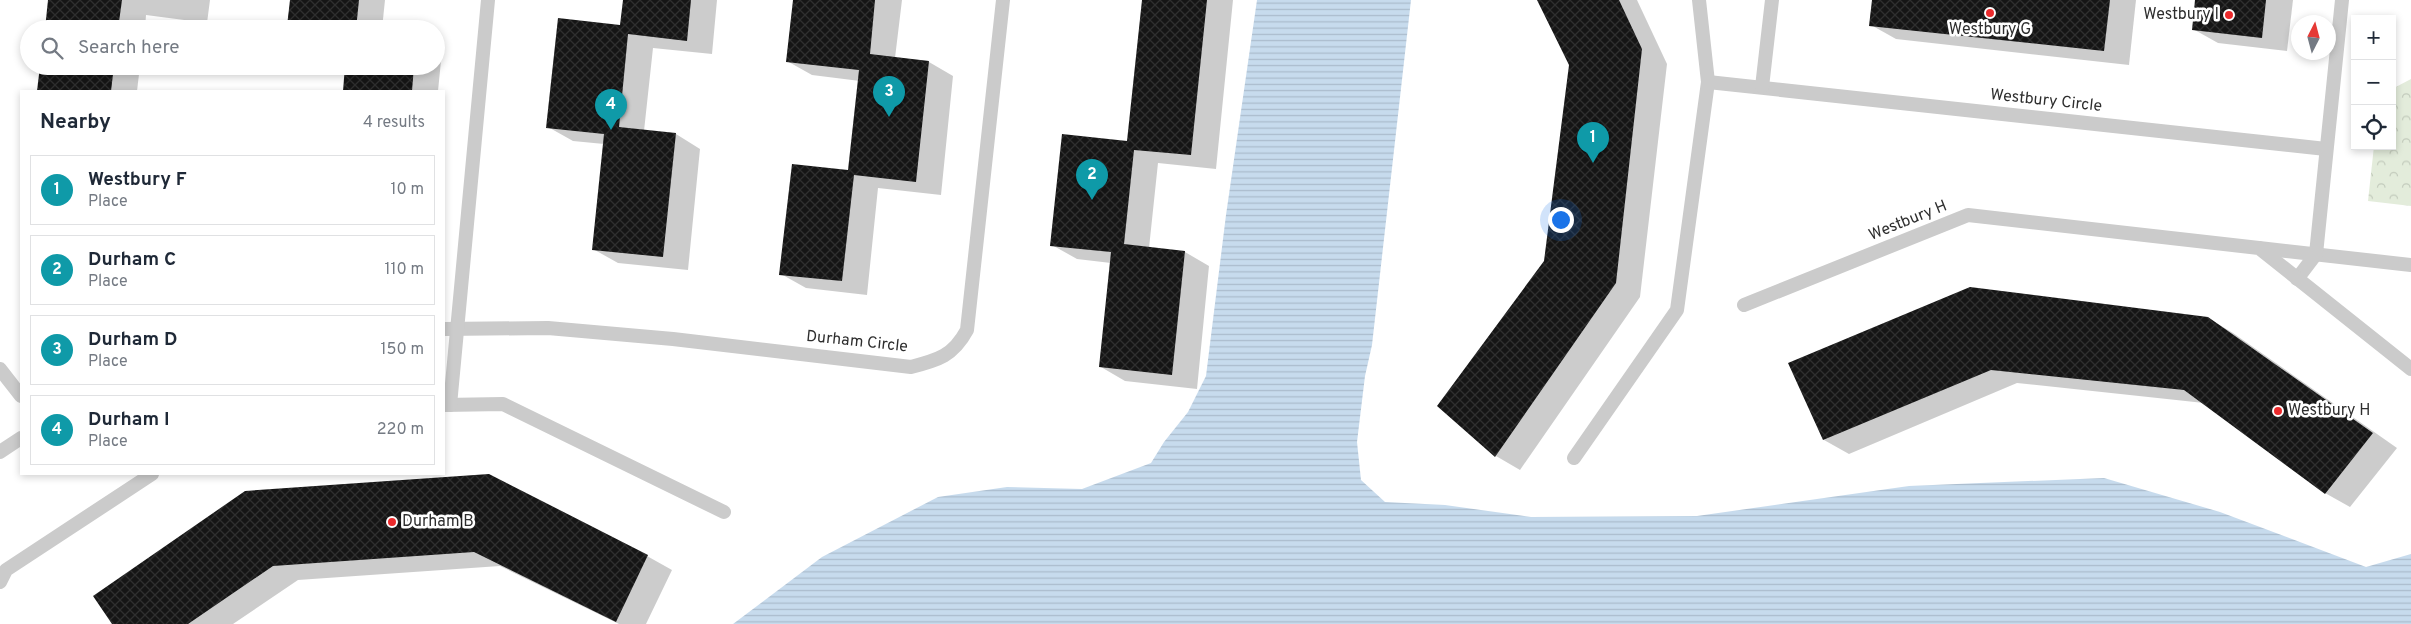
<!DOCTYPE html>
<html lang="en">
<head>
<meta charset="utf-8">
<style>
  body { margin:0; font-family:Overpass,sans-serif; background:#f2f2f3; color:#1f2937 }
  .controls { position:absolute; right:15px; top:15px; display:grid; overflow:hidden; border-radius:0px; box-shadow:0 2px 8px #0003 }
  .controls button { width:45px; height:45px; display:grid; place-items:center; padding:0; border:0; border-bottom:1px solid #e0e1e3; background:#fff; color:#1f2937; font:25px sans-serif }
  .compass { position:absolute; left:2291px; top:15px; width:45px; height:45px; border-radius:50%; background:#fff; box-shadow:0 2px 8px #0003; rotate:6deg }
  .you { position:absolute; left:1560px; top:219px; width:18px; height:18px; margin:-12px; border:4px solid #fff; border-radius:50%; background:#1a73e8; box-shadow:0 0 0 8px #1a73e833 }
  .badge { display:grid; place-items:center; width:32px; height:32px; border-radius:50%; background:#d93025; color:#fff; font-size:16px; font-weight:700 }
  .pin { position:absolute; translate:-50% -41px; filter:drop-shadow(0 1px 2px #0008) }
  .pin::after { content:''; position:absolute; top:26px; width:18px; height:15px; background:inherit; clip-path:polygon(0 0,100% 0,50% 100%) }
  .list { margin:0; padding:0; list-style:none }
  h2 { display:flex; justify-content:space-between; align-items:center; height:65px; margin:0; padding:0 20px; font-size:21px }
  h2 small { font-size:16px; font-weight:400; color:#747a83 }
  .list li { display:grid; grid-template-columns:32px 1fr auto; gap:15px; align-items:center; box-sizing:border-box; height:70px; margin:0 10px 10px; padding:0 10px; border:1px solid #e0e1e3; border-radius:0px }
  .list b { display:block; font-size:19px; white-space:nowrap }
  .list p { margin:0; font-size:16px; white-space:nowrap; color:#747a83 }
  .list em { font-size:16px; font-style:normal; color:#747a83 }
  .icon { flex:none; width:28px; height:28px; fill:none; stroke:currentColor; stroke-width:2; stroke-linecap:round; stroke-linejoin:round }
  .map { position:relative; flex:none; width:2411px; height:624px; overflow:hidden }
  .search { position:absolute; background:#fff; box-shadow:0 2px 8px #0003; left:20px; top:20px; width:425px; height:55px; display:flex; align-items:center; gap:12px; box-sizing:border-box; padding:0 18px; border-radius:28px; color:#747a83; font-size:19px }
  .panel { position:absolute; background:#fff; box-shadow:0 2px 8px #0003; left:20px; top:90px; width:425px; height:385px; border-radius:0px }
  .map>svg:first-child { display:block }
  .park { fill:url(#park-crowns) }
  .water { fill:url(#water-rules) }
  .shadow { fill:#0003 }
  .building { fill:url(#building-cross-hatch) }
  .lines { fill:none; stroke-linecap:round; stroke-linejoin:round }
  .lane { stroke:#cbcbcb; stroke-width:14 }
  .poi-dot { fill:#eb2a2c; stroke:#fff; stroke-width:2 }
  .labels { text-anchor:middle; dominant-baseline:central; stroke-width:5; stroke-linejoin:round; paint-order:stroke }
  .poi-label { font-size:16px; fill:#2e2e2e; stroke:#fff; text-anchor:start }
  .street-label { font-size:16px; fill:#2e2e2e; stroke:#fff }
</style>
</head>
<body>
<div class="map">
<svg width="2411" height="624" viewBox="0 0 2411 624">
  <defs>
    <pattern id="park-crowns" width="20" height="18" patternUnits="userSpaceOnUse" patternTransform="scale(1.25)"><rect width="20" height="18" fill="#e3ecdb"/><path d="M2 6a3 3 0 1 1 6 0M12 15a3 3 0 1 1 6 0" fill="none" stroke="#c3cbbc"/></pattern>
    <pattern id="water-rules" width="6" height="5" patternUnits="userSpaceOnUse" patternTransform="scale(1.25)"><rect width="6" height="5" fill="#c7dbed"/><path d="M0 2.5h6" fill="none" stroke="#abbccc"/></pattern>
    <pattern id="building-cross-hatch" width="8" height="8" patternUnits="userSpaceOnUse" patternTransform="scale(1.25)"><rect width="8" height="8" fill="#151515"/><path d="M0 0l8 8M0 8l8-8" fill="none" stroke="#2f2f2f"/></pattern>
  </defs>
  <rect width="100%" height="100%" fill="#fff"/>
  <!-- park -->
  <path class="park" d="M 2411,79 L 2411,206 L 2368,201 L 2374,146 L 2392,146 L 2392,89 Z"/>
  <!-- water -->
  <path class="water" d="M 1257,0 L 1411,0 L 1372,345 L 1365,376 L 1357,442 L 1361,480 L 1385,502 L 1445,505 L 1531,517 L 1697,516 L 1909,486 L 2104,478 L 2220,512 L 2366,567 L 2411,554 L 2411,624 L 733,624 L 822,557 L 938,497 L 1007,487 L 1082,489 L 1151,463 L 1164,442 L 1188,412 L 1206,376 L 1226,215 Z"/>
  <!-- shadow -->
  <g class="shadow">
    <path d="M 49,0 L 210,0 L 207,23 L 146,15 L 145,29 L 46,29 Z"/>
    <path d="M 291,0 L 385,0 L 382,29 L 295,29 L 288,25 Z"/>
    <path d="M 624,0 L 717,0 L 712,54 L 653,48 L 644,131 L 676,134 L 700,149 L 688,270 L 618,263 L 593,249 L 604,144 L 573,141 L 548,127 L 621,26 Z"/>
    <path d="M 794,0 L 902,0 L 895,58 L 929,62 L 953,76 L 941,195 L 878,188 L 867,295 L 806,288 L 781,274 L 850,171 L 860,81 L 812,75 L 787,61 Z"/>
    <path d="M 1143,0 L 1233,0 L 1216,169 L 1158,163 L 1149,248 L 1185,252 L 1209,266 L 1197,389 L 1125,381 L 1101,367 L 1111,263 L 1077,259 L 1052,245 L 1129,143 Z"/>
    <path d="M 1538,0 L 1637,0 L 1667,64 L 1640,297 L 1520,470 L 1496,456 L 1546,261 L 1571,65 Z"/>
    <path d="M 1874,0 L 2136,0 L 2129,65 L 1896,39 L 1871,25 Z"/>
    <path d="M 2196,0 L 2293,0 L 2287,51 L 2218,43 L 2193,29 Z"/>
    <path d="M 436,48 L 442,51 L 438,91 L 344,91 L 346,66 L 436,66 Z"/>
    <path d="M 41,66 L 140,66 L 137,91 L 38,91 Z"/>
    <path d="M 1970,289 L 2208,318 L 2233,333 L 2397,448 L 2350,507 L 2325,493 L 2204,403 L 2017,383 L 1849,454 L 1824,440 Z"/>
    <path d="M 246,492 L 647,556 L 672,570 L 646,624 L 619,624 L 500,566 L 298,580 L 233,624 L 113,624 Z"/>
  </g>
  <!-- building -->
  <g class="building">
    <path d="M 48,0 L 122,0 L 118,29 L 45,29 Z"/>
    <path d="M 290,0 L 359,0 L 356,29 L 315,29 L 287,26 Z"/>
    <path d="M 623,0 L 691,0 L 687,41 L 628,34 L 619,127 L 676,133 L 663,257 L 592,250 L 604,134 L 546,128 L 558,18 L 620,25 Z"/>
    <path d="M 793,0 L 875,0 L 870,54 L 929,61 L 916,182 L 854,175 L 842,281 L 779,275 L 792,164 L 848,170 L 859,70 L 786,62 Z"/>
    <path d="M 1142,0 L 1207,0 L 1191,155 L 1134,150 L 1124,244 L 1185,251 L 1172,375 L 1099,367 L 1111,252 L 1050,246 L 1062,134 L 1127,141 Z"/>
    <path d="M 1537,0 L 1619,0 L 1642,49 L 1616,283 L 1495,457 L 1437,406 L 1544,261 L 1569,65 Z"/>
    <path d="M 1872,0 L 2110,0 L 2104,51 L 1869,26 Z"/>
    <path d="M 2195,0 L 2266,0 L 2262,38 L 2192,30 Z"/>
    <path d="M 40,66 L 114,66 L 111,91 L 37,91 Z"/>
    <path d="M 345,66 L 414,66 L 412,91 L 343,91 Z"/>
    <path d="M 1970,287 L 2208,317 L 2373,433 L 2325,494 L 2184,390 L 1991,370 L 1823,440 L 1788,363 Z"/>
    <path d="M 489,474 L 648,555 L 616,622 L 474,552 L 273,566 L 188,624 L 112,624 L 93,596 L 245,491 Z"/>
  </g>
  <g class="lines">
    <!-- lane -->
    <g class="lane">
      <path d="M 1708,82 L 2326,149"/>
      <path d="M 1762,87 L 1772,0"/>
      <path d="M 2259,248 L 2411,265"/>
      <path d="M 2297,279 L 2316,254 L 2342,0"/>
      <path d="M 1744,305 L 1968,215 L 2259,248 L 2411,369"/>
      <path d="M 444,329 L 548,328 L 673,339 L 911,367 C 938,360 953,356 967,330 L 1003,0"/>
      <path d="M 0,369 L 21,396"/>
      <path d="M 444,405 L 503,404 L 724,512"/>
      <path d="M 450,405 L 488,0"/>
      <path d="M 0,452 L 21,438"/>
      <path d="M 1574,458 L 1677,310 L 1708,82 L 1699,0"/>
      <path d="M 0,582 L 6,570 L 152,474"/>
    </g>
  </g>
  <!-- markers -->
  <g class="poi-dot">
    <circle cx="1990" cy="13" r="5"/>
    <circle cx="2229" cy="15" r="5"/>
    <circle cx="2278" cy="411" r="5"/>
    <circle cx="392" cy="522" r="5"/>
  </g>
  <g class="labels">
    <!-- poi labels -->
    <g class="poi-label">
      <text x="2219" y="15" text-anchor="end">Westbury I</text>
      <text x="1990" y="30" text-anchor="middle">Westbury G</text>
      <text x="2288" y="411">Westbury H</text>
      <text x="402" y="522">Durham B</text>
    </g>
    <!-- street labels -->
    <g class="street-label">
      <text transform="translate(2046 101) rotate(6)">Westbury Circle</text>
      <text transform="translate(1908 221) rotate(-22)">Westbury H</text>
      <text transform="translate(857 342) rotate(6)">Durham Circle</text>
    </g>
  </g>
</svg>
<div class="controls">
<button>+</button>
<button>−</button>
<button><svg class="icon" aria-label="locate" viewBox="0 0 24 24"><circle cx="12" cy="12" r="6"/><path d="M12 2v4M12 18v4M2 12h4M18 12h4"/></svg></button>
</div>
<svg class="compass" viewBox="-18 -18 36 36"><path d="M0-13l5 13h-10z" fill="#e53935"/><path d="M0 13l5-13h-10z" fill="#747a83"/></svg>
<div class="you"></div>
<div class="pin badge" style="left:1593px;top:163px;background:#0f9aa8">1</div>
<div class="pin badge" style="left:1092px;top:200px;background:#0f9aa8">2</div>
<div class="pin badge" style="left:889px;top:117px;background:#0f9aa8">3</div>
<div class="pin badge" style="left:611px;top:130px;background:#0f9aa8">4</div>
<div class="search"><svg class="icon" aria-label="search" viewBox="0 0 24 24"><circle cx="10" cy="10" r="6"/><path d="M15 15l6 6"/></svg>Search here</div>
<section class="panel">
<h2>Nearby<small>4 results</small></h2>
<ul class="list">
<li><span class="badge" style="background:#0f9aa8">1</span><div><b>Westbury F</b><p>Place</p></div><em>10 m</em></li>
<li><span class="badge" style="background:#0f9aa8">2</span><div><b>Durham C</b><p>Place</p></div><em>110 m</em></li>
<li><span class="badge" style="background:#0f9aa8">3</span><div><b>Durham D</b><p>Place</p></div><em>150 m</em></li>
<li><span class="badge" style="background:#0f9aa8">4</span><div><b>Durham I</b><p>Place</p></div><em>220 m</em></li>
</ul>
</section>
</div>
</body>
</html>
